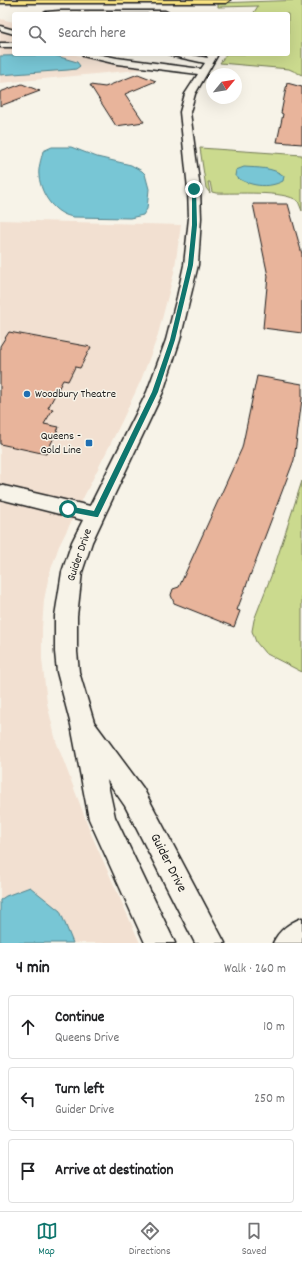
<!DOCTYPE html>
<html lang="en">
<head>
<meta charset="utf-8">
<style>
  body { margin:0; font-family:Dekko,sans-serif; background:#f2f2f2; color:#202124 }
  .compass { position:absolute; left:206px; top:68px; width:36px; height:36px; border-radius:50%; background:#fff; box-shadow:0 4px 16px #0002; rotate:60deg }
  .stop { position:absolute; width:12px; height:12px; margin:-9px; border:3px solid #0f766e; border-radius:50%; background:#fff }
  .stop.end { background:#0f766e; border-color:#fff; box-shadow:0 1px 4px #0008 }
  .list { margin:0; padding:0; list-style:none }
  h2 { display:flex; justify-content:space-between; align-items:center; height:52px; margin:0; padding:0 16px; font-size:17px }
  h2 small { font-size:13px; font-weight:400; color:#757577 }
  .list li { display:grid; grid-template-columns:26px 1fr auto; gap:12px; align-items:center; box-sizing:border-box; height:64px; margin:0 8px 8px; padding:0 8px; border:1px solid #e0e0e0; border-radius:4px }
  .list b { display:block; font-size:15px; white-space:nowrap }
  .list p { margin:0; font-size:13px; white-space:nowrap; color:#757577 }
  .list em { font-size:13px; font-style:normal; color:#757577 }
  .icon { flex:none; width:22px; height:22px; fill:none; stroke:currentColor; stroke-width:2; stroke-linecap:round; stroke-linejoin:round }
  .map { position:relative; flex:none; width:302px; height:943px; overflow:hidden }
  .search { position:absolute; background:#fff; box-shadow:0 4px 16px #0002; left:12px; right:12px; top:12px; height:44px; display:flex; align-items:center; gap:10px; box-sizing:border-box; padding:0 14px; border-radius:4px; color:#757577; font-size:15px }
  .sheet { height:268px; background:#fff }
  nav { display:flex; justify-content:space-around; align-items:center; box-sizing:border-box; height:56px; border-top:1px solid #e0e0e0; background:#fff; font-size:11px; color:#757577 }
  nav a { display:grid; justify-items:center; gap:2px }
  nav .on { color:#0f766e }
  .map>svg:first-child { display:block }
  .built { fill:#f2e0d1 }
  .green { fill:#cbda8e; stroke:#747b55 }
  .water { fill:#78c6d5; stroke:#53828b }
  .building { fill:#e8b49b; stroke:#1c1c1c }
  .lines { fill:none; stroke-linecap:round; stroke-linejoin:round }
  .minor-casing { stroke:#1c1c1c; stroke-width:3 }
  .highway-casing { stroke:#1c1c1c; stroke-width:3 }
  .minor { fill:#f7f3e8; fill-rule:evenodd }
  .highway { fill:#f8e281; fill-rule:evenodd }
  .route { fill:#0f766e }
  .poi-dot { fill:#1f6fb2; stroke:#f7f3e8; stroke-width:1.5 }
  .labels { text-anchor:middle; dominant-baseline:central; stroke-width:3; stroke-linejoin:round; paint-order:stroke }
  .poi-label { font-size:12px; fill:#1c1c1c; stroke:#f7f3e8; text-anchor:start }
  .street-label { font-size:12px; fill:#1c1c1c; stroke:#f7f3e8 }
  .near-street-label { font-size:14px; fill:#1c1c1c; stroke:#f7f3e8 }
</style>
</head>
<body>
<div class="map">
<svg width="302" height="943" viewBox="0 0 302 943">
  <rect width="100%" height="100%" fill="#f7f3e8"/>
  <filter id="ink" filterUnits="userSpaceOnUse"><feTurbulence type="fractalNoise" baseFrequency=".025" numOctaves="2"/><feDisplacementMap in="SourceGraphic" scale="8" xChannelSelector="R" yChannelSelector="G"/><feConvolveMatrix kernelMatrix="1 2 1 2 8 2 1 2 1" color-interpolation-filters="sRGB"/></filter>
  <g filter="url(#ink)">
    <!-- built -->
    <g class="built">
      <path d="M 0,19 L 14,22 L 14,54 L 73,54 L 100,62 L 148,69 L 0,83 Z"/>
      <path d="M 0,220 L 181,225 L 174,273 L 157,338 L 141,380 L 121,423 L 59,546 L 49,575 L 44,600 L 42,628 L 42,659 L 47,703 L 56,741 L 92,836 L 140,943 L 0,943 Z"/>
    </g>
    <!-- green -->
    <g class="green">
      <path d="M 302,0 L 302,75 L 289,69 L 220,63 L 226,54 L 288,54 L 288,14 L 253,14 L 258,6 L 218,7 L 218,3 Z"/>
      <path d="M 200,148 L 302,155 L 302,211 L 298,201 C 284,190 235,194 216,193 L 212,192 L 210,182 L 208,182 L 210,193 L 206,188 Z"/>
      <path d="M 302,481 L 302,672 L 265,653 L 256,642 L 252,631 L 254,620 L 273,571 Z"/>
    </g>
    <!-- water -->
    <g class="water">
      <path d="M 53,55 L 77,62 L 80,66 L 76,69 L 68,70 L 0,75 L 0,56 Z"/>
      <path d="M 52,147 L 71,147 L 97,157 L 131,165 L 142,171 L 145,174 L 149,189 L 147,209 L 143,215 L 130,218 L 74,217 C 55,215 41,195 39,176 C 38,168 41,160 43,151 Z"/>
      <path d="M 244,167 C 257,168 273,167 284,176 L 283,181 C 268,189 248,186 235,176 L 236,170 Z"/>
      <path d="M 30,887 L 60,911 L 73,943 L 0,943 L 0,900 L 6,896 Z"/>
    </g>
    <!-- building -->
    <g class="building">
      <path d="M 138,74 L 156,81 L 125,94 L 144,122 L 116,126 L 90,85 L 105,87 Z"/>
      <path d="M 287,83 L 302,87 L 302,144 L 277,142 L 283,114 L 281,113 Z"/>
      <path d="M 22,84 L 40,91 L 0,106 L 0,92 Z"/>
      <path d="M 253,204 L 288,204 L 302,254 L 302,333 L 263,328 L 268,276 Z"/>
      <path d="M 9,332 L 91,347 L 80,368 L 75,367 L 68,381 L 63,380 L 48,408 L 53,409 L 44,424 L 59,427 L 46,454 L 0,444 L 0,346 Z"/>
      <path d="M 257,376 L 302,384 L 302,399 L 294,460 L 237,610 L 240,611 L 234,627 L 174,603 L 171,595 L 173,589 L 179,587 L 242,448 Z"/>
    </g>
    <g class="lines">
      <!-- minor casing -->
      <g class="minor-casing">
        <g id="minor">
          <path d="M 59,11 L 165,11 L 169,13 L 42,14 L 46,12 Z"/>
          <path d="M 0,26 L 14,30 L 14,34 L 0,30 Z"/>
          <rect x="0" y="43" width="14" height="4"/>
          <path d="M 82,54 L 97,54 L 117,58 L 201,69 L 205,63 L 173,56 L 169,54 L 186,54 L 208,58 L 206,54 L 216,54 L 217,56 L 195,94 L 190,112 L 200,189 L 201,218 L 198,265 L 180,340 L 163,392 L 92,542 L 82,572 L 77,616 L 77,652 L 79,672 L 94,722 L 143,788 L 225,943 L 195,943 L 125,806 L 107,780 L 115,817 L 175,943 L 145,943 L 89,819 L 71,725 L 57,672 L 55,652 L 55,616 L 62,572 L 72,542 L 83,520 L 0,499 L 0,485 L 90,506 L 147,392 L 166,340 L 177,297 L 184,265 L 189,218 L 188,189 L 180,112 L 185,94 L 198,74 L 117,64 L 83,56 Z"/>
          <path d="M 302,918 L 302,943 L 273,943 C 279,930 289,923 302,918 Z"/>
        </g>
      </g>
      <!-- highway casing -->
      <g class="highway-casing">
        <path id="highway" d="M 0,0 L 230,0 L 226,3 L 0,3 Z"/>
      </g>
      <!-- minor -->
      <use href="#minor" class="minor"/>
      <!-- highway -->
      <use href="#highway" class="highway"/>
    </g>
  </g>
  <!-- route -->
  <path class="route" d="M 194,188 L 196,189 L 197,225 L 193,265 L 175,340 L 158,392 L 98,517 L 96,517 L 65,511 L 65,507 L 68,506 L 94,511 L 152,392 L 170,340 L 188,265 L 192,225 L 192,189 Z"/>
  <!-- markers -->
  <g class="poi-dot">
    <circle cx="27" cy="394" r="4"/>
    <rect x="85" y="439" width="8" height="8" rx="2"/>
  </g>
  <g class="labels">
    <!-- poi labels -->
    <g class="poi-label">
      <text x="35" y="394">Woodbury Theatre</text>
      <text x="81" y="436" text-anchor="end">Queens -<tspan x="81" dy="14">Gold Line</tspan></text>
    </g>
    <!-- street labels -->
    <g class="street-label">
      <text transform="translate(80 555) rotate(-71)">Guider Drive</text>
    </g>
    <!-- near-street labels -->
    <g class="near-street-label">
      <text transform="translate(168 863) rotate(63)">Guider Drive</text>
    </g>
  </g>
</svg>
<svg class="compass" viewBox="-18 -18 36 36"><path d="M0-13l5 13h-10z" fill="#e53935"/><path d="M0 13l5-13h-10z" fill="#757577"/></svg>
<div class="stop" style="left:68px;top:509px"></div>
<div class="stop end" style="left:194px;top:189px"></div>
<div class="search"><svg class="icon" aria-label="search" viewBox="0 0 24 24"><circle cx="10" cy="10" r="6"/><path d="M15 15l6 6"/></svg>Search here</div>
</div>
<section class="sheet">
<h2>4 min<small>Walk · 260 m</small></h2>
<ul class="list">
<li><svg class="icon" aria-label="ahead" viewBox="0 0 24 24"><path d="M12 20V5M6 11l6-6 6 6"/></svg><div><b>Continue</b><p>Queens Drive</p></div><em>10 m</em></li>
<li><svg class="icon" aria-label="left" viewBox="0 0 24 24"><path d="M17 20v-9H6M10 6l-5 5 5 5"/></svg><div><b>Turn left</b><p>Guider Drive</p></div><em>250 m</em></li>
<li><svg class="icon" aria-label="arrive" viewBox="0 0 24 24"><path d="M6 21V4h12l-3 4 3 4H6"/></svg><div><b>Arrive at destination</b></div></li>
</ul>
</section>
<nav>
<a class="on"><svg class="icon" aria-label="map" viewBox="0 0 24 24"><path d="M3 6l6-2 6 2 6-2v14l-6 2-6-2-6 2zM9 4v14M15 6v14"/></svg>Map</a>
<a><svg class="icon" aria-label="directions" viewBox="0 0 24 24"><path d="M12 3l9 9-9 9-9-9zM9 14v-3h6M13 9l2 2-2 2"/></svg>Directions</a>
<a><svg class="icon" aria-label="saved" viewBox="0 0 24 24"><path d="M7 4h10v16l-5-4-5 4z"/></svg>Saved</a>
</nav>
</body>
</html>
